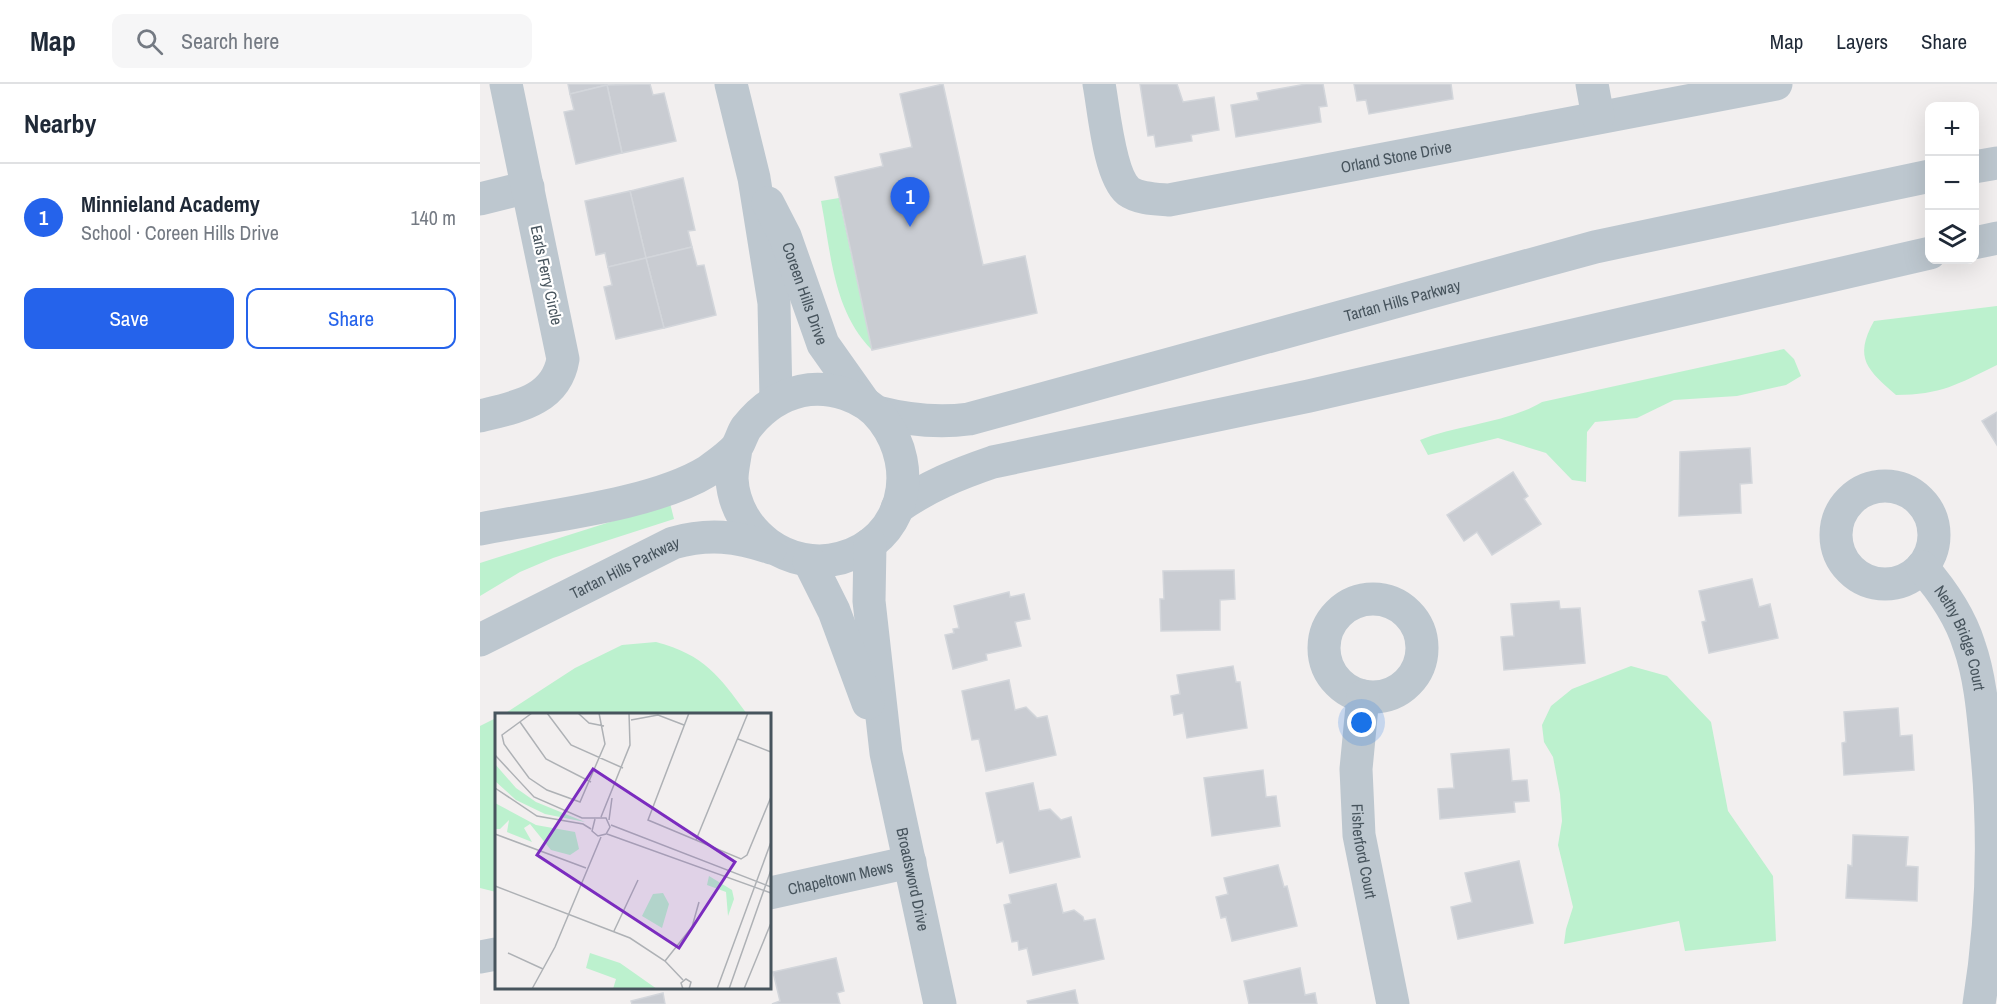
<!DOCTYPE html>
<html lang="en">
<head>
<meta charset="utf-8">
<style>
  body { margin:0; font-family:"Archivo Narrow",sans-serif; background:#f6f6f7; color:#1f2937 }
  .controls { position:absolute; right:18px; top:18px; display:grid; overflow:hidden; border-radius:12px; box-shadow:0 6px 24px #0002 }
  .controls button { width:54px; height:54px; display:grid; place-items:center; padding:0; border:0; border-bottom:2px solid #e0e1e3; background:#fff; color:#1f2937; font:30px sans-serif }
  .you { position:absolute; left:882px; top:639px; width:21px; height:21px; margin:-15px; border:4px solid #fff; border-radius:50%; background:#1a73e8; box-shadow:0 0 0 9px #1a73e833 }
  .badge { display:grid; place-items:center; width:39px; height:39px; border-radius:50%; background:#2563eb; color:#fff; font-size:20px; font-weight:700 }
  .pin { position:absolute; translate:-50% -50px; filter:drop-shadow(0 2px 3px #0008) }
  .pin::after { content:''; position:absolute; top:32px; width:21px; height:18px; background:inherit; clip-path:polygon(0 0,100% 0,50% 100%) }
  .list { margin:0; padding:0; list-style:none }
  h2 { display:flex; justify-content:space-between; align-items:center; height:78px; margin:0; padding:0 24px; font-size:26px }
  h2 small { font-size:20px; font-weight:400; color:#747a83 }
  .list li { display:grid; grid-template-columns:39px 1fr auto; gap:18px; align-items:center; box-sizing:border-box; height:108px; padding:0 24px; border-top:2px solid #e0e1e3 }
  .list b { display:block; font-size:22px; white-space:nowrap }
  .list p { margin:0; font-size:20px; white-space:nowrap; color:#747a83 }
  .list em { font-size:20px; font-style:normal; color:#747a83 }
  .actions { display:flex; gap:12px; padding:18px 24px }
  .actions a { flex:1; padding:14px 0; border:2px solid #2563eb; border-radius:12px; text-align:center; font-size:21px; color:#2563eb }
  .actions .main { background:#2563eb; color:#fff }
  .icon { flex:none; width:33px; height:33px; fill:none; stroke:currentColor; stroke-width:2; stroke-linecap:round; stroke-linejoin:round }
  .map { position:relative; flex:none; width:1517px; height:920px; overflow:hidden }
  header { display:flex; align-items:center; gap:36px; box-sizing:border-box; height:84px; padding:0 30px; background:#fff; border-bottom:2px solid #e0e1e3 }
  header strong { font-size:28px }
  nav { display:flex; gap:33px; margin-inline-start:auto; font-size:21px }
  .search { width:420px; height:54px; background:#f6f6f7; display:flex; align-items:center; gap:15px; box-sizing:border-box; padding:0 21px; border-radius:12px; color:#747a83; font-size:22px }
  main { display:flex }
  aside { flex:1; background:#fff }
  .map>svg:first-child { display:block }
  .green { fill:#bcf1ce }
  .building { fill:#c9ccd2; stroke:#d3d6db; stroke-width:1.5 }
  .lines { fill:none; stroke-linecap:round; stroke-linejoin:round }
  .minor { stroke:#bdc7cf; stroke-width:33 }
  .labels { text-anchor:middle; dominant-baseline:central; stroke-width:4.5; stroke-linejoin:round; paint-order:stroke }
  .street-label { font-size:16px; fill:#47545d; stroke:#fff }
  .inset-road { fill:none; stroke:#aeb1b5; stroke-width:1.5 }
  .view { fill:#7b2cbf; fill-opacity:0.15; stroke:#7b2cbf; stroke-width:3 }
  .inset-edge { fill:none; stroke:#47545d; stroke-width:3 }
</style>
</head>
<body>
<header>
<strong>Map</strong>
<div class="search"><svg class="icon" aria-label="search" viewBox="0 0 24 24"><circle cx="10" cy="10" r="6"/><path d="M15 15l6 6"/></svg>Search here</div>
<nav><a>Map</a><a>Layers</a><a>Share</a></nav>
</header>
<main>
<aside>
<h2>Nearby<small></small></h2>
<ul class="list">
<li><span class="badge">1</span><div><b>Minnieland Academy</b><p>School · Coreen Hills Drive</p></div><em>140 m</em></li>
</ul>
<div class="actions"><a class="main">Save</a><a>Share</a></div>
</aside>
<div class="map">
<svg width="1517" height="920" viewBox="0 0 1517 920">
  <rect width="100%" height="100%" fill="#f2efef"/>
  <!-- green -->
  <g class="green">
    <path d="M 359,114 L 392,266 C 353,227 351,169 341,117 Z"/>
    <path d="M 1517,222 L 1517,281 C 1478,300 1461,311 1416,311 C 1388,286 1373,275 1394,237 Z"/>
    <path d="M 1304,265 L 1314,275 L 1321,292 L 1306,301 L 1257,312 L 1194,316 L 1157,334 L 1115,338 L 1107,348 L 1106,398 L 1092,396 L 1066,369 L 1018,354 L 948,371 L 940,356 C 979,340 1025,340 1062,318 Z"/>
    <path d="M 190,419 L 194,435 L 73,474 L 40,488 L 0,512 L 0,479 Z"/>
    <path d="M 176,558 C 225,571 239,592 267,630 L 24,630 L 95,584 L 142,561 Z"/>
    <path d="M 1151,582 L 1187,592 L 1231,638 L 1248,727 L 1293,792 L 1296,857 L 1205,867 L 1199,837 L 1084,860 L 1086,845 L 1093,823 L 1078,761 L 1082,737 L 1080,710 L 1073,673 L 1064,658 L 1062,641 L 1071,622 L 1092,605 Z"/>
    <path d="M 16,634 L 16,808 L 0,804 L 0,642 Z"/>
  </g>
  <!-- building -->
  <g class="building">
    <path d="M 88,0 L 127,0 L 127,1 L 90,10 Z"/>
    <path d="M 170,0 L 173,11 L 184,9 L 196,57 L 142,69 L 127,1 Z"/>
    <path d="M 463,0 L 503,181 L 545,172 L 557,229 L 392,266 L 355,93 L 403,82 L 400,70 L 432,63 L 420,10 Z"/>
    <path d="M 660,0 L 697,0 L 703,18 L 734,13 L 739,46 L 711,51 L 712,57 L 676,63 L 674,51 L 668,52 Z"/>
    <path d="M 826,0 L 843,0 L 847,22 L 839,23 L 841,38 L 756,53 L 751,21 L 779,16 L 777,9 Z"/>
    <path d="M 874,0 L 971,0 L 973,15 L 889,30 L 886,16 L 877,17 Z"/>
    <path d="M 127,1 L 142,69 L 96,80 L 84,28 L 94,26 L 90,10 Z"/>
    <path d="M 203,94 L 215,146 L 208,147 L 212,163 L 166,174 L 150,107 Z"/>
    <path d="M 150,107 L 166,174 L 128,183 L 125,169 L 116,171 L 105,117 Z"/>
    <path d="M 212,163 L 217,182 L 224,181 L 236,231 L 184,244 L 166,174 Z"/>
    <path d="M 166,174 L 184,244 L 136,255 L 124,203 L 132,201 L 128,183 Z"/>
    <path d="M 1517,328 L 1517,361 L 1502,337 Z"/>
    <path d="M 1270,364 L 1272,399 L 1260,400 L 1261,429 L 1199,432 L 1200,368 Z"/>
    <path d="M 1033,388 L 1048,412 L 1044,415 L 1061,440 L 1012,471 L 997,448 L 984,457 L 967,431 Z"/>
    <path d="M 754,486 L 755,515 L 740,516 L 740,546 L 681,547 L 680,515 L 684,515 L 683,487 Z"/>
    <path d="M 1272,495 L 1279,523 L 1290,520 L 1298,554 L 1229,569 L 1222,538 L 1226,537 L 1219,507 Z"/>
    <path d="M 529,508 L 530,513 L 544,510 L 550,535 L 535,538 L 541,562 L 506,570 L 507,576 L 473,585 L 465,551 L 474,549 L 473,545 L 479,544 L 474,522 Z"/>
    <path d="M 1079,517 L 1080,525 L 1100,524 L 1105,579 L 1024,586 L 1021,553 L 1034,552 L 1031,520 Z"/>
    <path d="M 753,582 L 756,598 L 760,598 L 767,644 L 707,654 L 703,629 L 694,631 L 691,612 L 700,610 L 697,591 Z"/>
    <path d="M 529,596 L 535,626 L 546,623 L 557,634 L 567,632 L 576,671 L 506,687 L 499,655 L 492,656 L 482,607 Z"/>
    <path d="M 1418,624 L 1420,652 L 1432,651 L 1434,686 L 1364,691 L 1362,659 L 1366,658 L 1364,628 Z"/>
    <path d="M 1029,665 L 1032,697 L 1047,696 L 1049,717 L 1034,718 L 1035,728 L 960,735 L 958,705 L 974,704 L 971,670 Z"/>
    <path d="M 783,686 L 786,713 L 796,712 L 800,742 L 732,752 L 724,694 Z"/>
    <path d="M 553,699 L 559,727 L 570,725 L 581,736 L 591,733 L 600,773 L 530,789 L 523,757 L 517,759 L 506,709 Z"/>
    <path d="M 1373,751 L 1428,753 L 1426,782 L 1438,783 L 1437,817 L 1366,814 L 1368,781 L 1372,782 Z"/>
    <path d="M 1039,777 L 1053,839 L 978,855 L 971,823 L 992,818 L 985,789 Z"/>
    <path d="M 798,781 L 804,803 L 807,802 L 817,842 L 752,857 L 746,833 L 741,834 L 736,813 L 748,810 L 744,794 Z"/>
    <path d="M 576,800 L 583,829 L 594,826 L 603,833 L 604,837 L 615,835 L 624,875 L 553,891 L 547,864 L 539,866 L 538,857 L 532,858 L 524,821 L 531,819 L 529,811 Z"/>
    <path d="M 356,874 L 364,907 L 357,909 L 360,920 L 292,920 L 300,917 L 293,888 Z"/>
    <path d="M 820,884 L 825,911 L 835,909 L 837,920 L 769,920 L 764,897 Z"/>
    <path d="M 595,906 L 598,920 L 548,920 L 547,917 Z"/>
    <path d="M 183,909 L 185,920 L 152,920 L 151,917 Z"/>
  </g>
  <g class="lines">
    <!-- minor -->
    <g class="minor">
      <path d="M 251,0 L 274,94 L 294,219 L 296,316"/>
      <path id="s1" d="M 619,0 C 624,26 629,91 648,107 C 659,115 676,115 689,116 L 1296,0"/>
      <path d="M 1112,0 L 1118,33"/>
      <path d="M 1494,83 L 1517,79"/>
      <path d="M 0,115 L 48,103"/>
      <path id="s2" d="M 288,119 L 305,152 L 343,260 L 384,318"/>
      <path d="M 1494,159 L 1517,154"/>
      <path id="s3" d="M 397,328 C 428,336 458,339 489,335 L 1115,163 L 1450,92"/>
      <path d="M 0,332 C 36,323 76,317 83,275 L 26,0"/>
      <circle cx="1405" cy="451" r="49"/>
      <path d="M 417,424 C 448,402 478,390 513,378 L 829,312 L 1450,169"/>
      <path d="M 0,445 C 65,432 173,421 228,387 C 236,381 249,372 256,364 C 260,359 262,350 266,344 C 280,326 299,312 321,307 C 350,301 385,312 403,336 C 440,385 425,456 361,474 C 309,488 255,449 252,395 C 252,385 255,374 256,364"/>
      <path id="s4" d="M 390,460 L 389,517 L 406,669 L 460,920"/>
      <path d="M 329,477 L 354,527 L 388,619"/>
      <path id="s5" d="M 1442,483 C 1462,506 1480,532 1489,561 C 1500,592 1503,628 1506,660 C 1515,748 1513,833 1499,920"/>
      <circle cx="893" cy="564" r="49"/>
      <path id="s6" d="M 0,556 L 193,459 C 228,449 257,452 291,464"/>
      <path id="s7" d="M 883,612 L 876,685 L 879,751 L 913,920"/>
      <path id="s8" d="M 290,809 L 430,778"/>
      <path d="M 0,873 L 16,870"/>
    </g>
  </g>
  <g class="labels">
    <!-- street labels -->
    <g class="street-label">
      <text stroke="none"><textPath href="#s1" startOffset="386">Orland Stone Drive</textPath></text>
      <text transform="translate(67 191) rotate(78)">Earls Ferry Circle</text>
      <text stroke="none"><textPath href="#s2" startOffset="98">Coreen Hills Drive</textPath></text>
      <text stroke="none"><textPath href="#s3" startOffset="542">Tartan Hills Parkway</textPath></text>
      <text stroke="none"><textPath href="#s6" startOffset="162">Tartan Hills Parkway</textPath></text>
      <text stroke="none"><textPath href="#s5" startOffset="82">Nethy Bridge Court</textPath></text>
      <text stroke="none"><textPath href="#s7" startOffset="156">Fisherford Court</textPath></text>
      <text stroke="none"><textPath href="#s8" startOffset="72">Chapeltown Mews</textPath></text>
      <text stroke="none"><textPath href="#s4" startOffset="339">Broadsword Drive</textPath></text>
    </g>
  </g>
  <!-- overview -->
  <g transform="translate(15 629)">
    <rect width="276" height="276" fill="#f2efef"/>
    <path d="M 0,51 L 21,75 L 41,89 L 90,109 L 50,101 L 21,87 L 0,68 ZM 0,90 L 41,112 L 80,119 L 84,136 L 75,142 L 56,137 L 35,111 L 29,115 L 37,129 L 12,119 L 14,107 L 5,116 L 0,116 ZM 214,163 L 237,177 L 239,186 L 233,203 L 231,179 L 212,172 ZM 168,180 L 174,191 L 167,215 L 147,203 L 158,181 ZM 95,240 L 125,250 L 162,276 L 118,276 L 121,266 L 91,255 Z" fill="#bcf1ce"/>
    <path class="inset-road" d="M 37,0 L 7,22 L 9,31 L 34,65 L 52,77 L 85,89 L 110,31 L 104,0M 52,0 L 76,32 L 128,55M 83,0 L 94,10 L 109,13M 194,0 L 153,107 L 246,146 L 252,142 L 276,84M 136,7 L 163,2 L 189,12M 25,9 L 51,46 L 96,69M 243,26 L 276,39M 0,42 L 39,84 L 87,105 L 111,105 L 115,114 L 111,121 L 103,123 L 97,118 L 100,106M 0,75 L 42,103 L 88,111 L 96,116M 106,104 L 135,32 L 134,0M 114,107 L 117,85M 116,112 L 276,174M 0,121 L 91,155M 112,121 L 276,180M 201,127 L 253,0M 0,173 L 135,225 L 170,248 L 188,267M 119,218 L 143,167M 13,240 L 48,256M 170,248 L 197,214 L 204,189M 37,276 L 60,234 L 106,124M 188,276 L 186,270 L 191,266 L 196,269 L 194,276M 222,276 L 276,129M 234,276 L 276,157M 249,276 L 276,210"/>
    <path class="view" d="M 98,56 L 240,149 L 184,235 L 42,142 Z"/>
    <rect width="276" height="276" class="inset-edge"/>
  </g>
</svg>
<div class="controls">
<button>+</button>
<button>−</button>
<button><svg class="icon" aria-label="layers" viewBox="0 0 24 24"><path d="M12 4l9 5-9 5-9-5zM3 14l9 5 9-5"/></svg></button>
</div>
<div class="you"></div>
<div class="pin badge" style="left:430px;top:143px">1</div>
</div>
</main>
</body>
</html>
